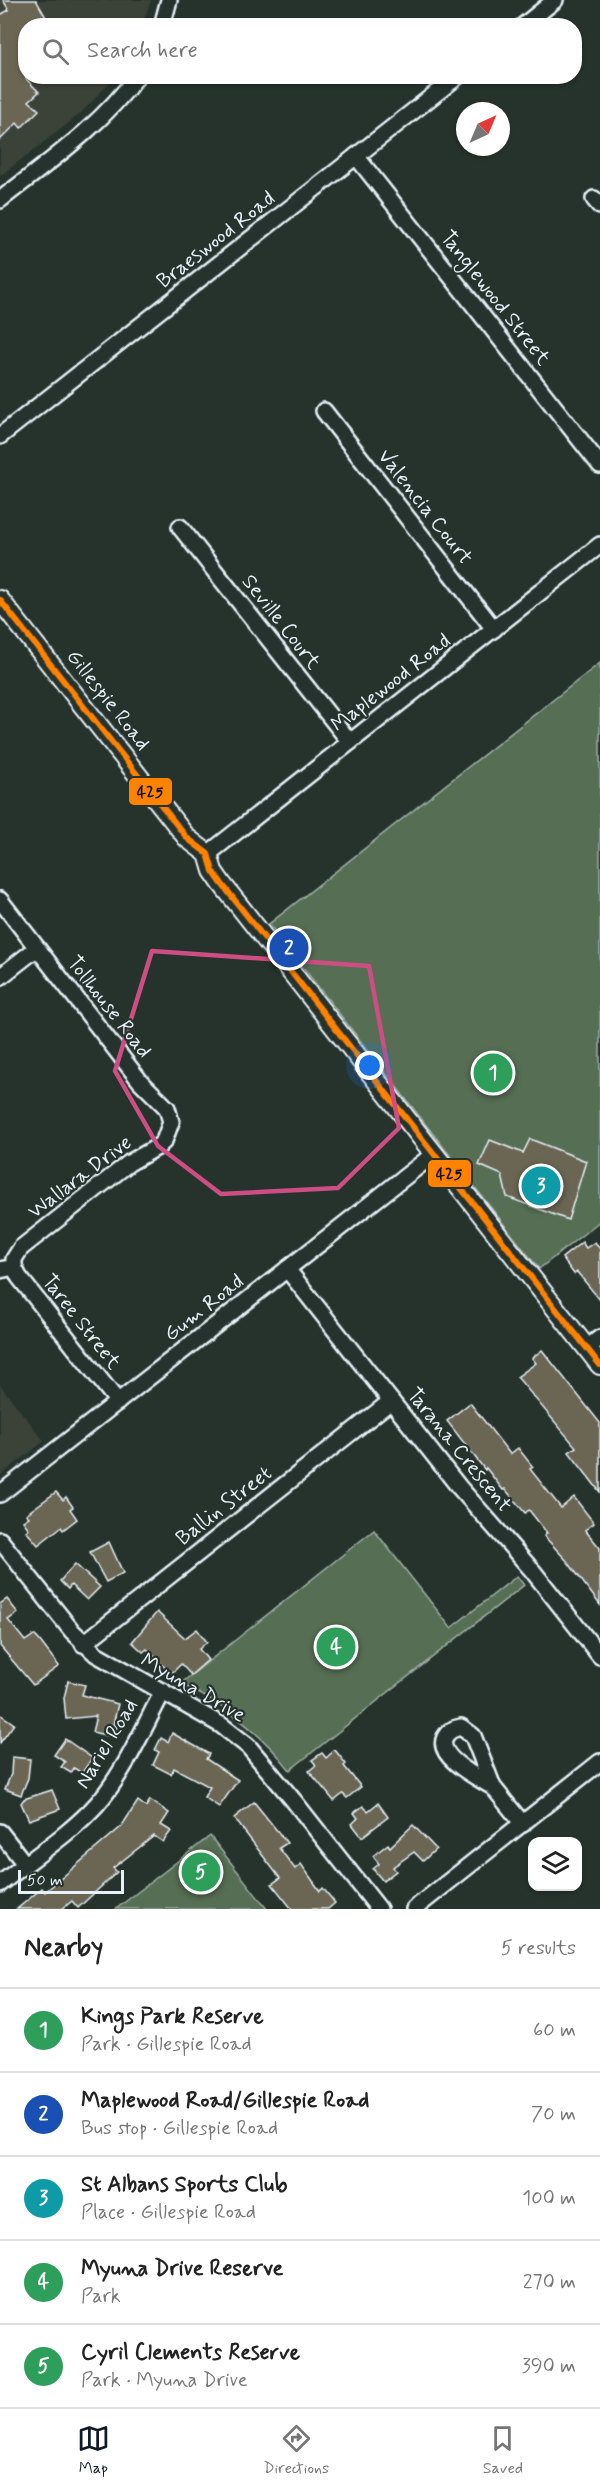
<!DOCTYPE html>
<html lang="en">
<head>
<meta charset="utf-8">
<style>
  body { margin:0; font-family:Mynerve,sans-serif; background:#f6f6f6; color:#222 }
  .controls { position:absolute; right:18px; bottom:18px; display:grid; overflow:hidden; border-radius:12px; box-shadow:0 2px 4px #0004 }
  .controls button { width:54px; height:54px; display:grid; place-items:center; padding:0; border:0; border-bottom:2px solid #e0e0e0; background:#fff; color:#222; font:30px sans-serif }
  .compass { position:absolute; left:456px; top:102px; width:54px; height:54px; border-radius:50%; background:#fff; box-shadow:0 2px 4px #0004; rotate:44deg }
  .scale { position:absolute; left:18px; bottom:15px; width:106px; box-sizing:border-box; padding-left:6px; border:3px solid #e8f1f8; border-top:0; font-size:16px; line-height:21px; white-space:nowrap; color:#e8f1f8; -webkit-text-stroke:4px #26332d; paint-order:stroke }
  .you { position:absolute; left:370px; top:1066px; width:21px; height:21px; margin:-15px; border:4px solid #fff; border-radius:50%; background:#1a73e8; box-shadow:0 0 0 9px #1a73e833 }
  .badge { display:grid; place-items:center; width:39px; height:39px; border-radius:50%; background:#111827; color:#fff; font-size:20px; font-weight:700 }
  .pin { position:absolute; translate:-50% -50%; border:3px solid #fff; box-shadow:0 2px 6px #0006 }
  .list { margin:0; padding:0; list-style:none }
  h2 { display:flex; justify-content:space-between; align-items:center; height:78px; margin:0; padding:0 24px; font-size:26px }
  h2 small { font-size:20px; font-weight:400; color:#767676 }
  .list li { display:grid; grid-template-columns:39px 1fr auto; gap:18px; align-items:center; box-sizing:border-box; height:84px; padding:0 24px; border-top:2px solid #e0e0e0 }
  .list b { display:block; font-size:22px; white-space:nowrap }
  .list p { margin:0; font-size:20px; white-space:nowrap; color:#767676 }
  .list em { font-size:20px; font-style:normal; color:#767676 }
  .icon { flex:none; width:33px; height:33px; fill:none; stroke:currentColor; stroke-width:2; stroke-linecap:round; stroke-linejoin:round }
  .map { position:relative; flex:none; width:600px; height:1909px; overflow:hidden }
  .search { position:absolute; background:#fff; box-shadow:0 2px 4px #0004; left:18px; right:18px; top:18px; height:66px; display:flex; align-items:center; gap:15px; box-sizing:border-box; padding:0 21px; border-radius:24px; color:#767676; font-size:22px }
  .sheet { height:498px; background:#fff }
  nav { display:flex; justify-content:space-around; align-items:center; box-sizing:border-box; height:84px; border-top:2px solid #e0e0e0; background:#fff; font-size:16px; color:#767676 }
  nav a { display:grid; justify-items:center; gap:3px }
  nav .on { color:#111827 }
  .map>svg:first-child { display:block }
  .built { fill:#3a4238 }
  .green { fill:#566e53; stroke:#9fb0a6; stroke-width:1.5 }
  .building { fill:#6a6653; stroke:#e8f1f8; stroke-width:1.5 }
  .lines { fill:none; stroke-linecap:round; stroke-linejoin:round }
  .minor-casing { stroke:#e8f1f8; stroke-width:20 }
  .tertiary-casing { stroke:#e8f1f8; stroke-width:22 }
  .minor { stroke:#26332d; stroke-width:15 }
  .tertiary { stroke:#26332d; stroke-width:18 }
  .bus-1-casing { stroke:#26332d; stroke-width:10 }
  .bus-1 { stroke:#ff8200; stroke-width:6 }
  .marked { fill:none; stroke:#cc4e82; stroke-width:4.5; stroke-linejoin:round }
  .labels { text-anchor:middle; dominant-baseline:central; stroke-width:4.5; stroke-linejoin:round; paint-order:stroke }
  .street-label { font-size:21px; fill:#e8f1f8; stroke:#26332d }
  .line-badge { stroke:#26332d; stroke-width:2 }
  .pale-badge-label { font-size:16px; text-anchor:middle; font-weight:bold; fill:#111 }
</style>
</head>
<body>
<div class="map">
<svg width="600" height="1909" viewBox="0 0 600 1909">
  <rect width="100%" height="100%" fill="#26332d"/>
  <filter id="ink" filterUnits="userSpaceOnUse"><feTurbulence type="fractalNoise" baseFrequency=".0167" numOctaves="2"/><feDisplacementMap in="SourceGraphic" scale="12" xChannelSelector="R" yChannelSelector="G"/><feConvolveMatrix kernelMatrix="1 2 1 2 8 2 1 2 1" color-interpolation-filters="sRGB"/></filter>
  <g filter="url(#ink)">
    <!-- built -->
    <g class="built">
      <path d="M 0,0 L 151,0 L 142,25 L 26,26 L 26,76 L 115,77 L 80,114 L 0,176 Z"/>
      <path d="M 0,1385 L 44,1441 L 0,1476 Z"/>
    </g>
    <!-- green -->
    <g class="green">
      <path d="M 600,663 L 600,1221 L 539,1269 L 269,924 Z"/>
      <path d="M 374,1530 L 451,1628 L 517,1576 L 524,1585 L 290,1770 C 260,1732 224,1704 180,1684 Z"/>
      <path d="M 210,1836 L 267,1909 L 116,1909 Z"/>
    </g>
    <!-- building -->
    <g class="building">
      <path d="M 3,0 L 36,0 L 51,26 L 26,26 L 26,79 L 39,92 L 29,101 L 39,110 L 21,128 L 17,123 L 0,140 L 0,15 L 9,10 Z"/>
      <path d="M 530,1139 L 586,1161 L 568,1220 L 507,1197 L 502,1175 L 479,1165 L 490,1140 L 523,1153 Z"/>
      <path d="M 582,1242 L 586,1248 L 595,1242 L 600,1249 L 600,1300 L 577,1272 L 574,1274 L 562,1258 Z"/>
      <path d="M 542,1350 L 600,1423 L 600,1492 L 569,1452 L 576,1447 L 517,1377 L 536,1363 L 532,1358 Z"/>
      <path d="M 470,1403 L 510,1454 L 518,1448 L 533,1467 L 530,1469 L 561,1508 L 574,1497 L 594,1523 L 585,1530 L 600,1548 L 600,1605 L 568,1562 L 544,1536 L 547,1533 L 529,1510 L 525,1513 L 505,1489 L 503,1490 L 486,1468 L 485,1470 L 447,1421 Z"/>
      <path d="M 56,1492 L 63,1500 L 66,1497 L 73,1507 L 70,1509 L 77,1519 L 63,1530 L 61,1527 L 38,1545 L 26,1531 L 29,1529 L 23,1521 L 29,1517 L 26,1514 Z"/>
      <path d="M 109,1542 L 123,1573 L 106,1582 L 90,1552 Z"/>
      <path d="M 75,1564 L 100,1587 L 87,1600 L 71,1585 L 68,1589 L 60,1581 Z"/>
      <path d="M 7,1599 L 18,1613 L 8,1620 L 25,1641 L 34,1635 L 39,1640 L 59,1666 L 33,1685 L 0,1646 L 0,1604 Z"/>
      <path d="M 157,1612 L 185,1638 L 197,1629 L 207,1642 L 199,1649 L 208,1660 L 191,1675 L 181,1664 L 171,1674 L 147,1649 L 143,1652 L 132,1642 Z"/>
      <path d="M 68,1681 L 85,1685 L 82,1695 L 118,1704 L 113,1725 L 117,1726 L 114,1737 L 92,1732 L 96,1716 L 66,1719 L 64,1698 Z"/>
      <path d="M 0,1714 L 14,1724 L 0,1743 Z"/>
      <path d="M 172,1733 L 209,1754 L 206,1759 L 238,1780 L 219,1807 L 204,1797 L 210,1787 L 174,1768 L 171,1774 L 153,1765 L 159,1752 L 155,1750 L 161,1738 L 168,1742 Z"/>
      <path d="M 65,1739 L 92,1758 L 82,1773 L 74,1768 L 71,1773 L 61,1767 L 65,1762 L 54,1755 Z"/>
      <path d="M 335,1750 L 346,1764 L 344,1766 L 361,1787 L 347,1798 L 343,1794 L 334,1801 L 309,1771 L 316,1765 L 312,1760 L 322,1753 L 326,1758 Z"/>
      <path d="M 12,1757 L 30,1759 L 28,1778 L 21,1795 L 5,1789 L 11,1774 Z"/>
      <path d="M 52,1790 L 60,1809 L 29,1820 L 21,1803 L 24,1799 Z"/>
      <path d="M 150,1800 L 169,1813 L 161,1825 L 171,1831 L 163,1842 L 154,1836 L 113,1868 L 117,1872 L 78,1908 L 72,1901 L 62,1909 L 17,1909 L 42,1888 L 45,1892 L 121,1827 L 138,1801 L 146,1807 Z"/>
      <path d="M 254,1802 L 287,1843 L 279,1848 L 295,1869 L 301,1864 L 320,1891 L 323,1888 L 335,1903 L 328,1909 L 292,1909 L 272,1884 L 280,1878 L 234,1818 Z"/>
      <path d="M 378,1803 L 388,1817 L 362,1837 L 352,1824 L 358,1818 L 354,1813 L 363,1806 L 368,1811 Z"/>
      <path d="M 413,1825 L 436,1849 L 423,1861 L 414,1852 L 393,1867 L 396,1871 L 383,1881 L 373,1869 L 379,1864 L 373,1856 L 388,1844 L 390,1847 Z"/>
    </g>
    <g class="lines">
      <!-- minor casing -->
      <g class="minor-casing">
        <g id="minor">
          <path d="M 162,26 L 169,0"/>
          <path d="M 523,26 L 555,0"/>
          <path d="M 356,156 L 600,465"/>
          <path d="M 594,199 L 600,206"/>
          <path d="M 0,200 C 48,162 100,127 137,76"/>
          <path d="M 324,411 L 494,629"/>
          <path d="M 0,436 L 458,76"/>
          <path d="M 180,527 L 350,742"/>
          <path d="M 208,854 L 600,545"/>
          <path d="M 0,900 L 140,1081 L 167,1108 L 171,1122 L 164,1141 L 159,1146 L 129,1163 L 21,1248 L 14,1259 L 14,1267 L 0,1270"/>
          <path d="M 0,977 L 37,948"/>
          <path d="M 14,1267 L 19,1277 L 118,1402"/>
          <path d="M 287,1269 L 459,1487 L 532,1570 L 600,1656"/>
          <path d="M 587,1348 L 600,1338"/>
          <path d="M 0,1494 L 434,1154"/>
          <path d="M 0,1540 L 72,1631 L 96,1654 L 221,1725 L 248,1746 L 294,1801 L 379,1909"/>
          <path d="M 83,1644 L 391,1401"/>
          <path d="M 493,1787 C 480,1779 435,1757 445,1737 C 448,1731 455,1728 461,1727 L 473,1736 L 493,1787 L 523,1824"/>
          <path d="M 0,1832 L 25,1864"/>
          <path d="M 0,1884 C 32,1858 70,1834 97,1804 C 125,1772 143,1729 163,1691"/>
          <path d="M 414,1909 L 600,1762"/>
        </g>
      </g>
      <!-- tertiary casing -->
      <g class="tertiary-casing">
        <path id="tertiary" d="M 0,600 L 187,838 L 208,854 L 213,871 L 222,884 L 600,1365"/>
      </g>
      <!-- minor -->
      <use href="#minor" class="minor"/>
      <!-- tertiary -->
      <use href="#tertiary" class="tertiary"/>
      <!-- bus-1 casing -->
      <g class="bus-1-casing">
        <path id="bus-1" d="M 0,600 L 187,838 L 208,854 L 213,871 L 222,884 L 600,1365"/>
      </g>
      <!-- bus-1 -->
      <use href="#bus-1" class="bus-1"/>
    </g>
  </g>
  <!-- marked area -->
  <path class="marked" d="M 152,951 L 369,966 L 399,1128 L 338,1188 L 221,1194 L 158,1146 L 115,1071 Z"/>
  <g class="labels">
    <!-- street labels -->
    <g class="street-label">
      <text transform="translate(216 240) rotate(-38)">Braeswood Road</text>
      <text transform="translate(495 298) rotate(52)">Tanglewood Street</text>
      <text transform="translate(425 507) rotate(52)">Valencia Court</text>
      <text transform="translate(281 622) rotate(52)">Seville Court</text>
      <text transform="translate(391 683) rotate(-38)">Maplewood Road</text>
      <text transform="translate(108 700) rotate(52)">Gillespie Road</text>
      <text transform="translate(109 1007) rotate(52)">Tollhouse Road</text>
      <text transform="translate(80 1177) rotate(-37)">Wallara Drive</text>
      <text transform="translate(204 1308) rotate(-38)">Gum Road</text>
      <text transform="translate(81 1322) rotate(52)">Taree Street</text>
      <text transform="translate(459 1450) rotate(51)">Tarana Crescent</text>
      <text transform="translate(224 1506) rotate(-38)">Ballin Street</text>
      <text transform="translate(193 1688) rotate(30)">Myuna Drive</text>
      <text transform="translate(107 1744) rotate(-59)">Nariel Road</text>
    </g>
  </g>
  <g class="line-badge">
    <rect x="128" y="777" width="45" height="29" rx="6" fill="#ff8200"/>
    <rect x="427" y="1159" width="45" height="29" rx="6" fill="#ff8200"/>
  </g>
  <g class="pale-badge-label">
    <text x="150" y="797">425</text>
    <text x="449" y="1179">425</text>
  </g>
</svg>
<div class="controls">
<button><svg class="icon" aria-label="layers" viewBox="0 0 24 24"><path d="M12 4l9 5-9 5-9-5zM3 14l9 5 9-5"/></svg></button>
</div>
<svg class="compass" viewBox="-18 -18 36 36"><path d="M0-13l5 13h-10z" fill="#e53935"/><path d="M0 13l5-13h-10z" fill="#767676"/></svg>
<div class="scale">50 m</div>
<div class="you"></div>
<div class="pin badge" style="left:493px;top:1073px;background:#2e9e5b">1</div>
<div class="pin badge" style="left:289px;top:948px;background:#1a4fb4">2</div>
<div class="pin badge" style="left:541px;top:1186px;background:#0f9aa8">3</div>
<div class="pin badge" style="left:336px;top:1647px;background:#2e9e5b">4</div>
<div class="pin badge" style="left:201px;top:1872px;background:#2e9e5b">5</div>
<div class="search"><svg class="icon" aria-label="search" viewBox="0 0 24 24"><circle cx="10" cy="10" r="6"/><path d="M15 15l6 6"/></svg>Search here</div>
</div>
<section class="sheet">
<h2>Nearby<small>5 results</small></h2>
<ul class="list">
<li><span class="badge" style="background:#2e9e5b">1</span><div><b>Kings Park Reserve</b><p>Park · Gillespie Road</p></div><em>60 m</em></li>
<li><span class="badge" style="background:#1a4fb4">2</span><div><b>Maplewood Road/Gillespie Road</b><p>Bus stop · Gillespie Road</p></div><em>70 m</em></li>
<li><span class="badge" style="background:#0f9aa8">3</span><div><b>St Albans Sports Club</b><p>Place · Gillespie Road</p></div><em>100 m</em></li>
<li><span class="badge" style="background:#2e9e5b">4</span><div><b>Myuna Drive Reserve</b><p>Park</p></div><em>270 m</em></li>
<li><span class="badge" style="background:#2e9e5b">5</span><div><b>Cyril Clements Reserve</b><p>Park · Myuna Drive</p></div><em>390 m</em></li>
</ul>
</section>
<nav>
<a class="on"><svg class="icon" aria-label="map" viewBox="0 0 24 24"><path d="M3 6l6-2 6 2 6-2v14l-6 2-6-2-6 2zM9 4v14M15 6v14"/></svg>Map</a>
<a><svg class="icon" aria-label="directions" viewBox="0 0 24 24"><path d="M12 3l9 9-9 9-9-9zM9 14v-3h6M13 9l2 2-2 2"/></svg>Directions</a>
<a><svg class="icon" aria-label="saved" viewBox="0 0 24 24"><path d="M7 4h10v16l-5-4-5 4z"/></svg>Saved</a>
</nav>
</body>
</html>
